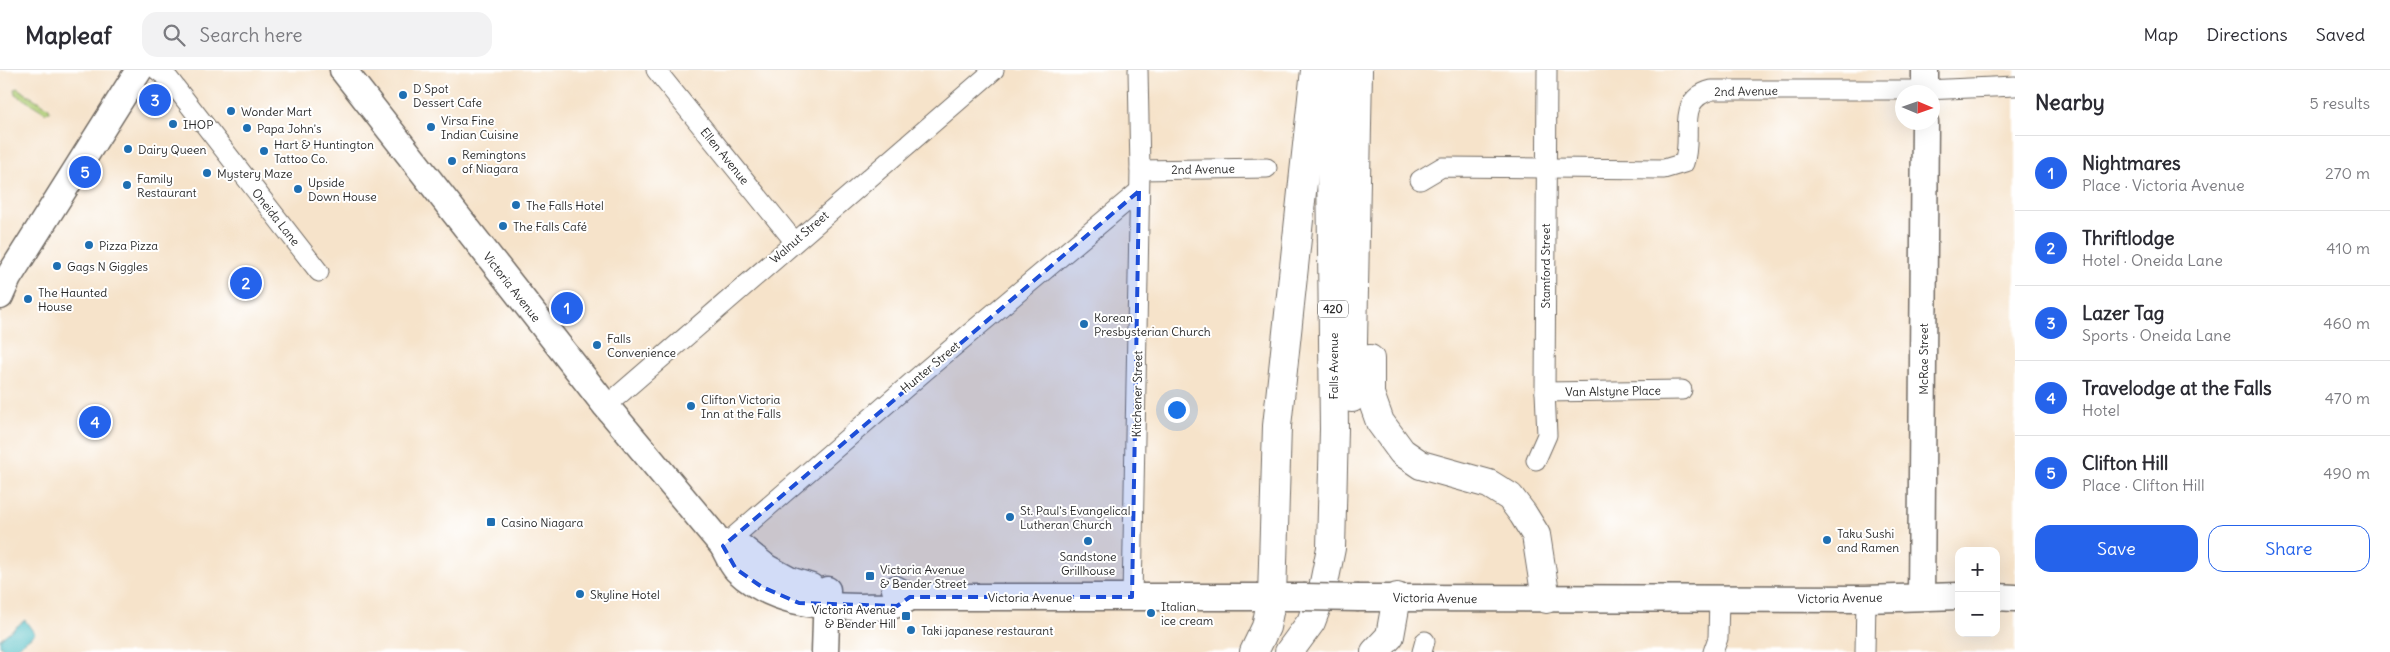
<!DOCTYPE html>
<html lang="en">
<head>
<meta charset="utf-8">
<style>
  body { margin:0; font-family:Delius,sans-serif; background:#f2f2f3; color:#2b2b33 }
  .controls { position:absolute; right:15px; bottom:15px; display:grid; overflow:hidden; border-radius:10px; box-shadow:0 5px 20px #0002 }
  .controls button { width:45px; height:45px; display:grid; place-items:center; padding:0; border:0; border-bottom:1px solid #e1e1e2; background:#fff; color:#2b2b33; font:25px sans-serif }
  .compass { position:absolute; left:1895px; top:15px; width:45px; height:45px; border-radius:50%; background:#fff; box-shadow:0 5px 20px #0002; rotate:92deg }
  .you { position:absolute; left:1176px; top:339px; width:18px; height:18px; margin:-12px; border:4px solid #fff; border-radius:50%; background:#1a73e8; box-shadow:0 0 0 8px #1a73e833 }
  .badge { display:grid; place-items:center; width:32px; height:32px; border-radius:50%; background:#2563eb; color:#fff; font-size:16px; font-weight:700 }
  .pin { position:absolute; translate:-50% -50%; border:2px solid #fff; box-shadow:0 1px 5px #0006 }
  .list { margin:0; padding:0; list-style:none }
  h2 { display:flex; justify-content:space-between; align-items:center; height:65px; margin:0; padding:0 20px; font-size:21px }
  h2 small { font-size:16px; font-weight:400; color:#7c7c81 }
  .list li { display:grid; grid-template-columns:32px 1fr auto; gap:15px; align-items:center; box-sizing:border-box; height:75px; padding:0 20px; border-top:1px solid #e1e1e2 }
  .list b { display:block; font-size:19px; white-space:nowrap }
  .list p { margin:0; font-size:16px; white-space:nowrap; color:#7c7c81 }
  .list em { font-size:16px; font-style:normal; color:#7c7c81 }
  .actions { display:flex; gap:10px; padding:15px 20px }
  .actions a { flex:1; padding:11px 0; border:1px solid #2563eb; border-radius:15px; text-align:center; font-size:18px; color:#2563eb }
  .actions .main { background:#2563eb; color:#fff }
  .icon { flex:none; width:28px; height:28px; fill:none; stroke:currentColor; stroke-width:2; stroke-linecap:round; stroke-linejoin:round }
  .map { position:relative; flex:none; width:2015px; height:582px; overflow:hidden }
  header { display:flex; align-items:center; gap:30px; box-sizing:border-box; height:70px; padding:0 25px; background:#fff; border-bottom:1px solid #e1e1e2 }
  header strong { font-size:24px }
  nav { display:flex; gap:28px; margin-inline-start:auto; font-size:18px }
  .search { width:350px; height:45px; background:#f2f2f3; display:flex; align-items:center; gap:12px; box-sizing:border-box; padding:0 18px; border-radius:15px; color:#7c7c81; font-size:19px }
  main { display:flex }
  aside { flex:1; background:#fff }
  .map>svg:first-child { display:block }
  .green { fill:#acca71; stroke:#6c7a4e }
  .water { fill:#4cbbc1; stroke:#3c7376 }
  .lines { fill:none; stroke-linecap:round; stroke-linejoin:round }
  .street-casing { stroke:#726b63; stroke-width:21 }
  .secondary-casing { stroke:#726b63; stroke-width:29 }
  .highway-casing { stroke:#726b63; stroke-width:30 }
  .street { stroke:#fff; stroke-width:19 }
  .secondary { stroke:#fff; stroke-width:26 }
  .highway { stroke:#fff; stroke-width:28 }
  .secondary-bridge-casing { stroke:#726b63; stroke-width:29; stroke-linecap:butt }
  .secondary-bridge { stroke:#fff; stroke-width:26 }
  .marked { fill:#1d4ed8; fill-opacity:0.2; stroke:#1d4ed8; stroke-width:4; stroke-dasharray:10 6; stroke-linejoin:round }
  .poi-dot { fill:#1f6fb2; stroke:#fff; stroke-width:2 }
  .labels { text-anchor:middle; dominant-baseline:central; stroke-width:4; stroke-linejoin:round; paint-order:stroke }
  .shield { fill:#fff; stroke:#6b6b6b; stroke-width:1 }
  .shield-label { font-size:11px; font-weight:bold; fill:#2b2b2b }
  .poi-label { font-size:12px; fill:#2b2b2b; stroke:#fff; text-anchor:start }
  .street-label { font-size:12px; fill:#2b2b2b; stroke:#fff }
</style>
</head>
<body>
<header>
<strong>Mapleaf</strong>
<div class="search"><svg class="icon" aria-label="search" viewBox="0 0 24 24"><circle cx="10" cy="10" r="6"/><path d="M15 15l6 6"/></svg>Search here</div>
<nav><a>Map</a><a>Directions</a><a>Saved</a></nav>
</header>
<main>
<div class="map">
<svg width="2015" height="582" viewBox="0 0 2015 582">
  <rect width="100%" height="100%" fill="#fff"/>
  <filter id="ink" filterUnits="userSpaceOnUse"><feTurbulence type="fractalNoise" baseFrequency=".02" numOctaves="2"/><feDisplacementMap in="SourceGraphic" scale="10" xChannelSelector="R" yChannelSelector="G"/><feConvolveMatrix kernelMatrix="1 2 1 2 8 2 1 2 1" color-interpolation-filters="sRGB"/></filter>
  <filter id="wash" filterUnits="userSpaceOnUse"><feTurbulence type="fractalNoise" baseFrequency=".0096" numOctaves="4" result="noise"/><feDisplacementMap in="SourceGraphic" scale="20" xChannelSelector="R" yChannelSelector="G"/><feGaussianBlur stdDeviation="1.12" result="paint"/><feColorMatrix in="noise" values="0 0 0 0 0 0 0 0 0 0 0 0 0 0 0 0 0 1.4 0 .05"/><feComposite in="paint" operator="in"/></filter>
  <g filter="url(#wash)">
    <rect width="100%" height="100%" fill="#f6e3ca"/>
    <!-- green -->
    <path class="green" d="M 17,18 L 49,38 L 50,41 L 46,43 L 15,24 L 14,19 Z"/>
    <!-- water -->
    <path class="water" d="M 25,550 L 35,564 L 11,582 L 5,582 L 0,575 L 0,569 Z"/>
  </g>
  <g filter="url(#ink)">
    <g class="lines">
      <!-- street casing -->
      <g class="street-casing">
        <g id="street">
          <path d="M 157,0 L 169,9 L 319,202"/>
          <path d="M 656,0 L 794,171"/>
          <path d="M 1140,100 L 1267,98"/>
          <path d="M 1420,110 L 1442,97 L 1664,99 L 1684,93 C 1694,65 1674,30 1712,20 L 1925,20 L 2015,16"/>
          <path d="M 1545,322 L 1682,320"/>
          <path d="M 606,336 L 994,0"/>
          <path d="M 1536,390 L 1547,365 L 1545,322 L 1547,0"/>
          <path d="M 723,476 L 926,300 L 1139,121"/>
          <path d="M 1132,527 L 1140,100 L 1138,0"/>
          <path d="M 1422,582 L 1425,571"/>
          <path d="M 1713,582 L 1718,568 L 1719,528"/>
          <path d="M 1865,582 L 1866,529"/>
        </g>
      </g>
      <!-- secondary casing -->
      <g class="secondary-casing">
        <g id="secondary">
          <path d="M 343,0 L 606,336 L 723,476 C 727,483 731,494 737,500 C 769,531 816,537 859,537 C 881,536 892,540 910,527"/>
          <path d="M 1925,22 L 1925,0"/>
          <path d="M 0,226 L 8,208 L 139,0"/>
          <path d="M 723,476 L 742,478 L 767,498 L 789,510 L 811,517"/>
          <path d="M 895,519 L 910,527 L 1303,527"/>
          <path d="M 1921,526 L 1925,52"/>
          <path d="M 1996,527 L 2015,528"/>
          <path d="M 1359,528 L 1866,529 L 1959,526"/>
          <path d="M 825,582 L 827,520"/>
        </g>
      </g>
      <!-- highway casing -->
      <g class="highway-casing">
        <g id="highway">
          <path d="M 1370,289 L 1370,324 L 1380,352 L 1402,382 L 1421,395 L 1489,414 L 1510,427 L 1523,444 L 1536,465 L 1546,529"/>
          <path d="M 1352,328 L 1358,0"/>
          <path d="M 1254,582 L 1266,557 L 1272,527 L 1277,356 L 1315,0"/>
          <path d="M 1289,582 L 1311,552 L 1322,523 L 1331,478 L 1334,359 L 1330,0"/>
          <path d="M 1375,582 L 1390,566 L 1397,527"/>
        </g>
      </g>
      <!-- street -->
      <use href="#street" class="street"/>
      <!-- secondary -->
      <use href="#secondary" class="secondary"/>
      <!-- highway -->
      <use href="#highway" class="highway"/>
      <!-- secondary-bridge casing -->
      <g class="secondary-bridge-casing">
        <path id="secondary-bridge" d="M 1303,527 L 1359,528"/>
      </g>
      <!-- secondary-bridge -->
      <use href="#secondary-bridge" class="secondary-bridge"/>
    </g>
  </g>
  <!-- marked area -->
  <path class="marked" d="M 1139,121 L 1132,527 L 910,527 L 897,536 L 799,533 L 762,517 L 736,499 L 723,476 Z"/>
  <!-- markers -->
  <g class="poi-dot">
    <circle cx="403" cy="25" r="5"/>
    <circle cx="231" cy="41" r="5"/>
    <circle cx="173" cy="54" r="5"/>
    <circle cx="431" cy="57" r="5"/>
    <circle cx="247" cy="58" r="5"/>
    <circle cx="128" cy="79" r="5"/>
    <circle cx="264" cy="81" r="5"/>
    <circle cx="452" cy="91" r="5"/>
    <circle cx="207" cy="103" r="5"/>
    <circle cx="127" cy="115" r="5"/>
    <circle cx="298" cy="119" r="5"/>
    <circle cx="516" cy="135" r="5"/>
    <circle cx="503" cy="156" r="5"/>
    <circle cx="89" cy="175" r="5"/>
    <circle cx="57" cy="196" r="5"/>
    <circle cx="28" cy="229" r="5"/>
    <circle cx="1084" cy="254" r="5"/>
    <circle cx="597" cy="275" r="5"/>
    <circle cx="691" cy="336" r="5"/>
    <circle cx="1010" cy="447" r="5"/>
    <rect x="486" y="447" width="10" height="10" rx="2.5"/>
    <circle cx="1827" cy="470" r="5"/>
    <circle cx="1088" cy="471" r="5"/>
    <rect x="865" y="501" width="10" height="10" rx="2.5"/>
    <circle cx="580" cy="524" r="5"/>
    <circle cx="1151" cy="543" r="5"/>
    <rect x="901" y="541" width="10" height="10" rx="2.5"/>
    <circle cx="911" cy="560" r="5"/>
  </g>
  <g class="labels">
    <!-- shield labels -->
    <rect class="shield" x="1318" y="230.5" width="30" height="17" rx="4"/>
    <g class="shield-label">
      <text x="1333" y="239">420</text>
    </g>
    <!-- poi labels -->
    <g class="poi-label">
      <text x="413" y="18">D Spot<tspan x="413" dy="14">Dessert Cafe</tspan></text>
      <text x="241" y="41">Wonder Mart</text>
      <text x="441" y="50">Virsa Fine<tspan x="441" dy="14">Indian Cuisine</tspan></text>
      <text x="183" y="54">IHOP</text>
      <text x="257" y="58">Papa John's</text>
      <text x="274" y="74">Hart &amp; Huntington<tspan x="274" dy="14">Tattoo Co.</tspan></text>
      <text x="138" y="79">Dairy Queen</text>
      <text x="462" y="84">Remingtons<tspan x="462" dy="14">of Niagara</tspan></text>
      <text x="217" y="103">Mystery Maze</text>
      <text x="137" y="108">Family<tspan x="137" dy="14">Restaurant</tspan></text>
      <text x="308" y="112">Upside<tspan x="308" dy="14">Down House</tspan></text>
      <text x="526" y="135">The Falls Hotel</text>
      <text x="513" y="156">The Falls Café</text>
      <text x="99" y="175">Pizza Pizza</text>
      <text x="67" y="196">Gags N Giggles</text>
      <text x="38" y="222">The Haunted<tspan x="38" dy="14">House</tspan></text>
      <text x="1094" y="247">Korean<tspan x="1094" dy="14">Presbysterian Church</tspan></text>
      <text x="607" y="268">Falls<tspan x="607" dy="14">Convenience</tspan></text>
      <text x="701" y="329">Clifton Victoria<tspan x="701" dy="14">Inn at the Falls</tspan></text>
      <text x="1020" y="440">St. Paul's Evangelical<tspan x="1020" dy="14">Lutheran Church</tspan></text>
      <text x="501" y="452">Casino Niagara</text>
      <text x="1837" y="463">Taku Sushi<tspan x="1837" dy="14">and Ramen</tspan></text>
      <text x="1088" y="486" text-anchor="middle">Sandstone<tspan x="1088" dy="14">Grillhouse</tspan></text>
      <text x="880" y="499">Victoria Avenue<tspan x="880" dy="14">&amp; Bender Street</tspan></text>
      <text x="590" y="524">Skyline Hotel</text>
      <text x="1161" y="536">Italian<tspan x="1161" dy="14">ice cream</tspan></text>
      <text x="896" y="539" text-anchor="end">Victoria Avenue<tspan x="896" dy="14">&amp; Bender Hill</tspan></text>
      <text x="921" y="560">Taki japanese restaurant</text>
    </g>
    <!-- street labels -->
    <g class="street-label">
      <text transform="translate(1746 21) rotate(-1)">2nd Avenue</text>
      <text transform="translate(725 86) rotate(51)">Ellen Avenue</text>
      <text transform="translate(1203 99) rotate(-1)">2nd Avenue</text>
      <text transform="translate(276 147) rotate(52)">Oneida Lane</text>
      <text transform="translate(799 167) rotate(-41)">Walnut Street</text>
      <text transform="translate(1545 196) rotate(-90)">Stamford Street</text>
      <text transform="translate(512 217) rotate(52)">Victoria Avenue</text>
      <text transform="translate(1923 289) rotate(-90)">McRae Street</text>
      <text transform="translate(1333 296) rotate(-90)">Falls Avenue</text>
      <text transform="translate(930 297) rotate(-40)">Hunter Street</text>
      <text transform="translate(1613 321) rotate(-1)">Van Alstyne Place</text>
      <text transform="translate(1137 324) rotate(-89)">Kitchener Street</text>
      <text x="1030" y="527">Victoria Avenue</text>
      <text transform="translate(1435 528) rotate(1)">Victoria Avenue</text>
      <text transform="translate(1840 528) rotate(-1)">Victoria Avenue</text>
    </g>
  </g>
</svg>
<div class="controls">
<button>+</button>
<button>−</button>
</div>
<svg class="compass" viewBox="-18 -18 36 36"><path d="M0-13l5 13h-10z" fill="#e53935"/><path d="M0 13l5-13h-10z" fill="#7c7c81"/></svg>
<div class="you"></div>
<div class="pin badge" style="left:567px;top:238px">1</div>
<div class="pin badge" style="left:246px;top:213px">2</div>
<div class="pin badge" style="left:155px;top:30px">3</div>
<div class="pin badge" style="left:95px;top:352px">4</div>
<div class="pin badge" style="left:85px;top:102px">5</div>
</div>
<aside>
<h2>Nearby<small>5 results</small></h2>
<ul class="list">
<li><span class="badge">1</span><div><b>Nightmares</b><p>Place · Victoria Avenue</p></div><em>270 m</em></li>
<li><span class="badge">2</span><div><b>Thriftlodge</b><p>Hotel · Oneida Lane</p></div><em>410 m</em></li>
<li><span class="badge">3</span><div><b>Lazer Tag</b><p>Sports · Oneida Lane</p></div><em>460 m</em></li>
<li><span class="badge">4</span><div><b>Travelodge at the Falls</b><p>Hotel</p></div><em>470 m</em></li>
<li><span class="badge">5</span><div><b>Clifton Hill</b><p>Place · Clifton Hill</p></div><em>490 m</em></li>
</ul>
<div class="actions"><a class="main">Save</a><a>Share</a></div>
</aside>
</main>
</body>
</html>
